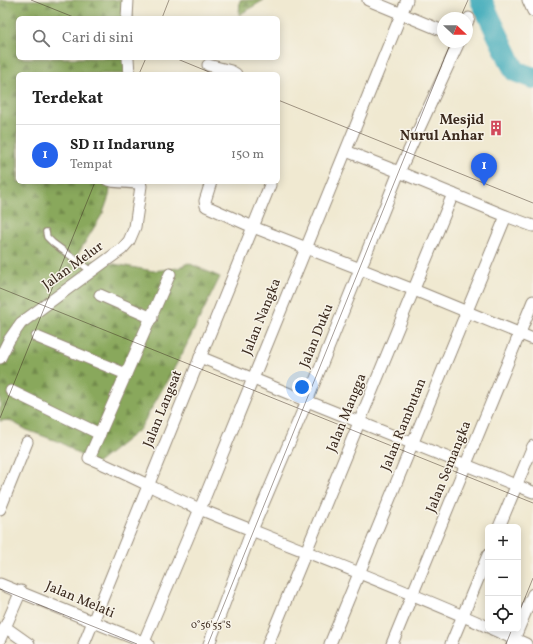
<!DOCTYPE html>
<html lang="id">
<head>
<meta charset="utf-8">
<style>
  body { margin:0; font-family:Vollkorn,serif; background:#f2f2f2; color:#222 }
  .controls { position:absolute; right:12px; bottom:12px; display:grid; overflow:hidden; border-radius:6px; box-shadow:0 2px 10px #0003 }
  .controls button { width:36px; height:36px; display:grid; place-items:center; padding:0; border:0; border-bottom:1px solid #e0e0e0; background:#fff; color:#222; font:20px sans-serif }
  .compass { position:absolute; left:437px; top:12px; width:36px; height:36px; border-radius:50%; background:#fff; box-shadow:0 2px 10px #0003; rotate:112deg }
  .you { position:absolute; left:302px; top:387px; width:14px; height:14px; margin:-10px; border:3px solid #fff; border-radius:50%; background:#1a73e8; box-shadow:0 0 0 6px #1a73e833 }
  .badge { display:grid; place-items:center; width:26px; height:26px; border-radius:50%; background:#2563eb; color:#fff; font-size:13px; font-weight:700 }
  .pin { position:absolute; translate:-50% -33px; filter:drop-shadow(0 1px 2px #0008) }
  .pin::after { content:''; position:absolute; top:21px; width:14px; height:12px; background:inherit; clip-path:polygon(0 0,100% 0,50% 100%) }
  .list { margin:0; padding:0; list-style:none }
  h2 { display:flex; justify-content:space-between; align-items:center; height:52px; margin:0; padding:0 16px; font-size:17px }
  h2 small { font-size:13px; font-weight:400; color:#767676 }
  .list li { display:grid; grid-template-columns:26px 1fr auto; gap:12px; align-items:center; box-sizing:border-box; height:60px; padding:0 16px; border-top:1px solid #e0e0e0 }
  .list b { display:block; font-size:15px; white-space:nowrap }
  .list p { margin:0; font-size:13px; white-space:nowrap; color:#767676 }
  .list em { font-size:13px; font-style:normal; color:#767676 }
  .icon { flex:none; width:22px; height:22px; fill:none; stroke:currentColor; stroke-width:2; stroke-linecap:round; stroke-linejoin:round }
  .map { position:relative; flex:none; width:533px; height:644px; overflow:hidden }
  .search { position:absolute; background:#fff; box-shadow:0 2px 10px #0003; left:16px; top:16px; width:264px; height:44px; display:flex; align-items:center; gap:10px; box-sizing:border-box; padding:0 14px; border-radius:6px; color:#767676; font-size:15px }
  .panel { position:absolute; background:#fff; box-shadow:0 2px 10px #0003; left:16px; top:72px; width:264px; height:112px; border-radius:6px }
  .map>svg:first-child { display:block }
  .forest { fill:url(#forest-firs); stroke:#62693d }
  .lines { fill:none; stroke-linecap:round; stroke-linejoin:round }
  .river { stroke:#3caaba; stroke-width:22 }
  .lane-casing { stroke:#968a78; stroke-width:8 }
  .street-casing { stroke:#968a78; stroke-width:13 }
  .lane { stroke:#fff; stroke-width:5.5 }
  .street { stroke:#fff; stroke-width:11 }
  .ticks { fill:none; stroke:#3b2a1e; stroke-width:1; stroke-opacity:0.45 }
  .labels { text-anchor:middle; dominant-baseline:central; stroke-width:3; stroke-linejoin:round; paint-order:stroke }
  .poi-label { font-size:14px; font-weight:bold; fill:#3b2a1e; stroke:#f7f3e8; text-anchor:end }
  .street-label { font-size:14px; fill:#3b2a1e; stroke:#f7f3e8 }
  .ticks-label { font-size:10px; text-anchor:middle; fill:#3b2a1e; stroke:#f7f3e8; stroke-width:3; stroke-linejoin:round; paint-order:stroke }
</style>
</head>
<body>
<div class="map">
<svg width="533" height="644" viewBox="0 0 533 644">
  <defs>
    <pattern id="forest-firs" width="22" height="20" patternUnits="userSpaceOnUse"><rect width="22" height="20" fill="#89a85c"/><path d="M5 1l3.5 6h-7zM16 11l3.5 6h-7z" fill="#71894b"/></pattern>
  </defs>
  <rect width="100%" height="100%" fill="#f7f3e8"/>
  <filter id="ink" filterUnits="userSpaceOnUse"><feTurbulence type="fractalNoise" baseFrequency=".025" numOctaves="2"/><feDisplacementMap in="SourceGraphic" scale="8" xChannelSelector="R" yChannelSelector="G"/><feConvolveMatrix kernelMatrix="1 2 1 2 8 2 1 2 1" color-interpolation-filters="sRGB"/></filter>
  <filter id="wash" filterUnits="userSpaceOnUse"><feTurbulence type="fractalNoise" baseFrequency=".012" numOctaves="4" result="noise"/><feDisplacementMap in="SourceGraphic" scale="16" xChannelSelector="R" yChannelSelector="G"/><feGaussianBlur stdDeviation="0.9" result="paint"/><feColorMatrix in="noise" values="0 0 0 0 0 0 0 0 0 0 0 0 0 0 0 0 0 1.4 0 .05"/><feComposite in="paint" operator="in"/></filter>
  <g filter="url(#wash)">
    <rect width="100%" height="100%" fill="#f0e9d1"/>
    <!-- forest -->
    <g class="forest">
      <path d="M 0,0 L 128,0 L 133,18 L 18,18 L 18,58 L 129,58 L 127,74 L 18,74 L 18,182 L 111,182 L 109,196 L 103,213 L 76,257 L 153,271 L 178,268 L 188,263 L 220,277 L 182,354 L 140,429 L 95,465 L 62,443 L 27,430 L 9,420 L 0,421 Z"/>
      <path d="M 240,0 L 264,0 L 239,15 Z"/>
    </g>
    <g class="lines">
      <!-- river -->
      <path class="river" d="M 481,0 L 515,71 L 533,78"/>
    </g>
  </g>
  <g filter="url(#ink)">
    <g class="lines">
      <!-- lane casing -->
      <g class="lane-casing">
        <g id="lane">
          <path d="M 106,182 L 113,184 L 141,186"/>
          <path d="M 46,232 L 47,237 L 53,243 L 91,271"/>
        </g>
      </g>
      <!-- street casing -->
      <g class="street-casing">
        <g id="street">
          <path d="M 368,0 L 443,31"/>
          <path d="M 528,0 L 533,11"/>
          <path d="M 127,18 L 128,0"/>
          <path d="M 467,23 L 469,18"/>
          <path d="M 128,58 L 129,74"/>
          <path d="M 208,65 L 231,71 L 236,74"/>
          <path d="M 346,151 L 399,172 L 506,216 L 533,226"/>
          <path d="M 211,182 L 205,201 L 206,206 L 253,227 L 414,290 L 533,339"/>
          <path d="M 170,274 L 89,458 C 128,474 164,494 202,510 C 297,549 394,585 488,627"/>
          <path d="M 100,295 L 152,318"/>
          <path d="M 37,337 L 126,374"/>
          <path d="M 200,357 L 307,401 L 533,492"/>
          <path d="M 0,358 L 9,340 L 21,323 L 122,249 L 129,241 L 135,227 L 141,186 L 140,182"/>
          <path d="M 11,391 L 100,434"/>
          <path d="M 0,509 L 27,442"/>
          <path d="M 499,527 L 533,446"/>
          <path d="M 0,584 L 148,644"/>
          <path d="M 5,627 L 29,644"/>
          <path d="M 492,629 L 526,644"/>
          <path d="M 0,639 L 21,591"/>
          <path d="M 84,644 L 270,185"/>
          <path d="M 143,644 L 200,509 L 407,0"/>
          <path d="M 209,644 L 252,530 L 307,401 L 399,172 L 459,42"/>
          <path d="M 268,644 L 453,194"/>
          <path d="M 330,644 L 506,216"/>
          <path d="M 392,644 L 533,301"/>
          <path d="M 451,644 L 488,555"/>
          <path d="M 512,644 L 533,594"/>
        </g>
      </g>
      <!-- lane -->
      <use href="#lane" class="lane"/>
      <!-- street -->
      <use href="#street" class="street"/>
    </g>
  </g>
  <!-- ticks -->
  <path class="ticks" d="M 31,0 L 76,18M 162,18 L 169,0M 460,18 L 468,0M 175,58 L 214,74M 139,74 L 146,58M 278,100 L 533,203M 0,288 L 533,503M 0,418 L 95,182M 0,589 L 137,644M 518,615 L 533,578M 208,644 L 451,42M 506,644 L 512,629"/>
  <!-- icons -->
  <defs>
    <g id="building-bare" transform="scale(1.2)"><path d="M-4-6H4V6H1V3H-1V6H-4ZM-2.5-4.3h1.7v1.8h-1.7ZM.8-4.3h1.7v1.8H.8ZM-2.5-1h1.7V.8h-1.7ZM.8-1h1.7V.8H.8Z" fill="#d1495b" stroke="#f7f3e8" stroke-width="2.5" paint-order="stroke"/></g>
  </defs>
  <g fill-rule="evenodd">
    <use href="#building-bare" x="496" y="128"/>
  </g>
  <g class="labels">
    <!-- poi labels -->
    <g class="poi-label">
      <text x="484" y="120">Mesjid<tspan x="484" dy="16">Nurul Anhar</tspan></text>
    </g>
    <!-- street labels -->
    <g class="street-label">
      <text transform="translate(73 266) rotate(-36)">Jalan Melur</text>
      <text transform="translate(262 317) rotate(-68)">Jalan Nangka</text>
      <text transform="translate(317 336) rotate(-68)">Jalan Duku</text>
      <text transform="translate(163 409) rotate(-68)">Jalan Langsat</text>
      <text transform="translate(347 413) rotate(-68)">Jalan Mangga</text>
      <text transform="translate(404 425) rotate(-68)">Jalan Rambutan</text>
      <text transform="translate(449 467) rotate(-68)">Jalan Semangka</text>
      <text transform="translate(80 600) rotate(23)">Jalan Melati</text>
    </g>
  </g>
  <g class="ticks-label">
    <text x="211" y="628">0°56'55"S</text>
  </g>
</svg>
<div class="controls">
<button>+</button>
<button>−</button>
<button><svg class="icon" aria-label="locate" viewBox="0 0 24 24"><circle cx="12" cy="12" r="6"/><path d="M12 2v4M12 18v4M2 12h4M18 12h4"/></svg></button>
</div>
<svg class="compass" viewBox="-18 -18 36 36"><path d="M0-13l5 13h-10z" fill="#e53935"/><path d="M0 13l5-13h-10z" fill="#767676"/></svg>
<div class="you"></div>
<div class="pin badge" style="left:484px;top:186px">1</div>
<div class="search"><svg class="icon" aria-label="search" viewBox="0 0 24 24"><circle cx="10" cy="10" r="6"/><path d="M15 15l6 6"/></svg>Cari di sini</div>
<section class="panel">
<h2>Terdekat<small></small></h2>
<ul class="list">
<li><span class="badge">1</span><div><b>SD 11 Indarung</b><p>Tempat</p></div><em>150 m</em></li>
</ul>
</section>
</div>
</body>
</html>
